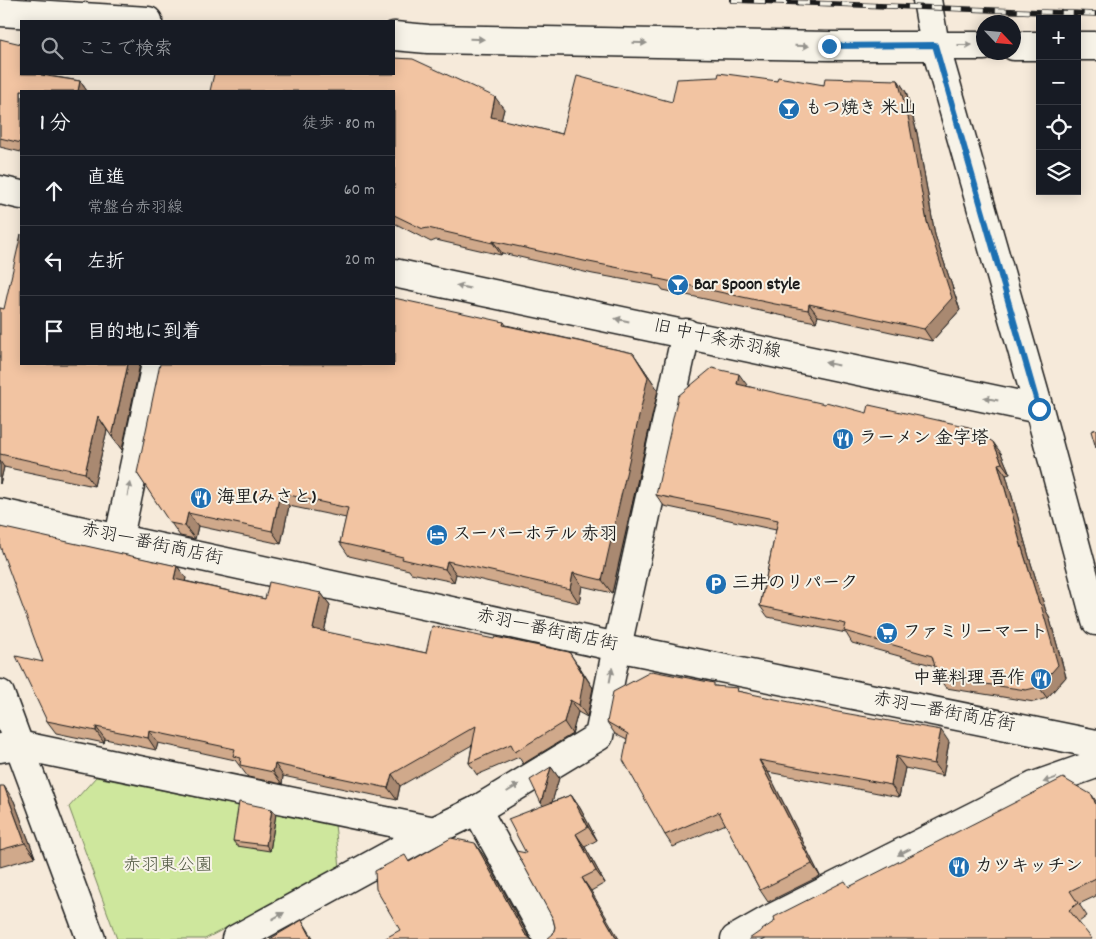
<!DOCTYPE html>
<html lang="ja">
<head>
<meta charset="utf-8">
<style>
  body { margin:0; font-family:Dekko,"Klee One",sans-serif; background:#242831; color:#f1f3f6 }
  .controls { position:absolute; right:15px; top:15px; display:grid; overflow:hidden; border-radius:0px; box-shadow:0 2px 12px #0003 }
  .controls button { width:45px; height:45px; display:grid; place-items:center; padding:0; border:0; border-bottom:1px solid #363941; background:#171b24; color:#f1f3f6; font:25px sans-serif }
  .compass { position:absolute; left:976px; top:15px; width:45px; height:45px; border-radius:50%; background:#171b24; box-shadow:0 2px 12px #0003; rotate:116deg }
  .stop { position:absolute; width:15px; height:15px; margin:-11px; border:4px solid #1f6fb2; border-radius:50%; background:#fff }
  .stop.end { background:#1f6fb2; border-color:#fff; box-shadow:0 1px 5px #0008 }
  .list { margin:0; padding:0; list-style:none }
  h2 { display:flex; justify-content:space-between; align-items:center; height:65px; margin:0; padding:0 20px; font-size:21px }
  h2 small { font-size:16px; font-weight:400; color:#9ea1a6 }
  .list li { display:grid; grid-template-columns:32px 1fr auto; gap:15px; align-items:center; box-sizing:border-box; height:70px; padding:0 20px; border-top:1px solid #363941 }
  .list b { display:block; font-size:19px; white-space:nowrap }
  .list p { margin:0; font-size:16px; white-space:nowrap; color:#9ea1a6 }
  .list em { font-size:16px; font-style:normal; color:#9ea1a6 }
  .icon { flex:none; width:28px; height:28px; fill:none; stroke:currentColor; stroke-width:2; stroke-linecap:round; stroke-linejoin:round }
  .map { position:relative; flex:none; width:1096px; height:939px; overflow:hidden }
  .search { position:absolute; background:#171b24; box-shadow:0 2px 12px #0003; left:20px; top:20px; width:375px; height:55px; display:flex; align-items:center; gap:12px; box-sizing:border-box; padding:0 18px; border-radius:0px; color:#9ea1a6; font-size:19px }
  .panel { position:absolute; background:#171b24; box-shadow:0 2px 12px #0003; left:20px; top:90px; width:375px; height:275px; border-radius:0px }
  .map>svg:first-child { display:block }
  .green { fill:#cee79d; stroke:#75825c }
  .lines { fill:none; stroke-linecap:round; stroke-linejoin:round }
  .minor-casing { stroke:#1c1c1c; stroke-width:31 }
  .secondary-casing { stroke:#1c1c1c; stroke-width:31 }
  .minor { stroke:#f7f3e8; stroke-width:28 }
  .secondary { stroke:#f7f3e8; stroke-width:28 }
  .rail-casing { stroke:#1c1c1c; stroke-width:5.5 }
  .rail { stroke:#f7f3e8; stroke-width:4; stroke-dasharray:11; stroke-linecap:butt }
  .wall { fill:#d0a98b; stroke:#1c1c1c }
  .shaded-wall { fill:#a98971; stroke:#1c1c1c }
  .building { fill:#f2c4a2; stroke:#1c1c1c }
  .oneway { fill:#94928c }
  .route { stroke:#1f6fb2; stroke-width:6 }
  .labels { text-anchor:middle; dominant-baseline:central; stroke-width:4; stroke-linejoin:round; paint-order:stroke }
  .poi-label { font-size:18px; font-weight:bold; fill:#1c1c1c; stroke:#f7f3e8; text-anchor:start }
  .street-label { font-size:18px; fill:#1c1c1c; stroke:#f7f3e8 }
  .park-label { font-size:18px; fill:#515943; stroke:#f7f3e8 }
</style>
</head>
<body>
<div class="map">
<svg width="1096" height="939" viewBox="0 0 1096 939">
  <rect width="100%" height="100%" fill="#f6eada"/>
  <filter id="ink" filterUnits="userSpaceOnUse"><feTurbulence type="fractalNoise" baseFrequency=".02" numOctaves="2"/><feDisplacementMap in="SourceGraphic" scale="10" xChannelSelector="R" yChannelSelector="G"/><feConvolveMatrix kernelMatrix="1 2 1 2 8 2 1 2 1" color-interpolation-filters="sRGB"/></filter>
  <g filter="url(#ink)">
    <!-- green -->
    <path class="green" d="M 96,777 L 335,825 L 340,867 L 205,939 L 117,939 L 69,807 Z"/>
    <g class="lines">
      <!-- minor casing -->
      <g class="minor-casing">
        <g id="minor">
          <path d="M 0,12 L 148,21"/>
          <path d="M 394,36 L 428,39 L 829,46 L 984,46"/>
          <path d="M 1014,46 L 1040,46"/>
          <path d="M 1077,46 L 1096,46"/>
          <path d="M 0,190 L 21,195"/>
          <path d="M 394,273 L 1039,409"/>
          <path d="M 0,513 L 617,647 L 1096,744"/>
          <path d="M 119,537 L 156,364"/>
          <path d="M 0,694 L 91,939"/>
          <path d="M 0,748 L 18,745 L 434,831"/>
          <path d="M 477,810 L 548,939"/>
          <path d="M 236,939 L 434,831 L 477,810 L 599,736 L 617,647 L 686,333"/>
          <path d="M 735,939 L 772,918 L 1034,786 L 1096,764"/>
        </g>
      </g>
      <!-- secondary casing -->
      <g class="secondary-casing">
        <path id="secondary" d="M 927,0 L 935,45 L 1039,409 L 1096,621"/>
      </g>
      <!-- minor -->
      <use href="#minor" class="minor"/>
      <!-- secondary -->
      <use href="#secondary" class="secondary"/>
      <!-- rail casing -->
      <g class="rail-casing">
        <path id="rail" d="M 732,0 L 1096,14"/>
      </g>
      <!-- rail -->
      <use href="#rail" class="rail"/>
    </g>
    <!-- wall -->
    <g class="wall">
      <path d="M 0,39 L 50,76 L 80,81 L 87,91 L 21,91 L 21,152 L 0,147 Z"/>
      <path d="M 898,80 L 906,92 L 917,133 L 935,235 L 960,310 L 932,341 L 818,316 L 816,322 L 784,316 L 663,290 L 660,286 L 593,274 L 502,253 L 501,255 L 436,240 L 431,242 L 394,223 L 394,91 L 504,109 L 501,120 L 562,134 L 672,102 L 777,81 L 824,85 Z"/>
      <path d="M 0,308 L 140,364 L 122,450 L 107,430 L 94,486 L 4,467 L 0,484 Z"/>
      <path d="M 504,322 L 506,325 L 633,353 L 658,390 L 612,593 L 582,586 L 579,603 L 456,574 L 454,582 L 411,573 L 409,570 L 349,556 L 340,543 L 346,518 L 289,506 L 281,544 L 198,526 L 195,539 L 180,536 L 137,473 Z"/>
      <path d="M 747,385 L 746,386 L 1001,453 L 1010,474 L 1006,475 L 1029,557 L 1046,611 L 1049,616 L 1066,677 L 1047,698 L 1034,702 L 946,688 L 938,677 L 935,666 L 852,643 L 846,633 L 768,617 L 760,606 L 776,530 L 664,506 L 656,495 Z"/>
      <path d="M 177,566 L 186,578 L 185,581 L 265,599 L 321,593 L 330,605 L 324,632 L 426,653 L 578,664 L 593,688 L 587,717 L 578,712 L 572,734 L 523,764 L 519,757 L 477,775 L 469,763 L 472,745 L 400,786 L 397,800 L 283,776 L 282,784 L 248,777 L 235,760 L 158,743 L 156,750 L 105,739 L 104,743 L 56,733 L 47,721 L 43,662 Z"/>
      <path d="M 716,686 L 949,742 L 943,776 L 905,768 L 899,797 L 768,772 L 820,876 L 768,902 L 760,890 L 726,824 L 673,847 L 665,835 L 627,740 L 615,734 L 607,722 Z"/>
      <path d="M 551,767 L 559,778 L 552,802 L 571,795 L 580,808 L 597,840 L 585,847 L 605,883 L 591,891 L 553,934 L 555,927 L 553,919 L 526,853 L 544,806 L 541,803 Z"/>
      <path d="M 0,786 L 14,801 L 35,857 L 0,867 Z"/>
      <path d="M 1092,795 L 1096,801 L 1096,896 L 1079,904 L 1087,916 L 1079,922 L 849,887 Z"/>
      <path d="M 272,809 L 276,814 L 270,851 L 237,846 L 233,841 Z"/>
    </g>
    <!-- shaded-wall -->
    <g class="shaded-wall">
      <path d="M 41,74 L 50,74 L 48,85 L 41,75 Z"/>
      <path d="M 898,80 L 906,92 L 917,133 L 935,235 L 960,310 L 932,341 L 924,329 L 927,222 Z"/>
      <path d="M 80,81 L 87,91 L 78,91 Z"/>
      <path d="M 495,97 L 504,109 L 499,129 L 491,117 Z"/>
      <path d="M 493,241 L 502,253 L 501,255 L 493,243 Z"/>
      <path d="M 809,304 L 818,316 L 816,322 L 808,310 Z"/>
      <path d="M 633,353 L 658,390 L 612,593 L 602,580 Z"/>
      <path d="M 128,364 L 140,364 L 122,450 L 112,437 Z"/>
      <path d="M 739,374 L 747,385 L 744,395 L 737,384 Z"/>
      <path d="M 98,416 L 107,430 L 94,486 L 85,473 Z"/>
      <path d="M 993,442 L 1001,453 L 1010,474 L 1002,463 Z"/>
      <path d="M 0,461 L 4,467 L 0,484 Z"/>
      <path d="M 998,464 L 1006,475 L 1029,557 L 1046,611 L 1049,616 L 1066,677 L 1047,698 L 1039,687 L 1039,603 L 1021,545 Z"/>
      <path d="M 280,493 L 289,506 L 281,544 L 272,531 Z"/>
      <path d="M 188,513 L 198,526 L 195,539 L 185,526 Z"/>
      <path d="M 447,561 L 456,574 L 454,582 L 445,569 Z"/>
      <path d="M 177,566 L 186,578 L 183,591 L 174,579 Z"/>
      <path d="M 573,573 L 582,586 L 579,603 L 570,589 Z"/>
      <path d="M 321,593 L 330,605 L 322,641 L 313,629 Z"/>
      <path d="M 569,652 L 593,688 L 587,717 L 579,705 Z"/>
      <path d="M 570,700 L 578,712 L 572,734 L 564,722 Z"/>
      <path d="M 96,727 L 105,739 L 104,743 L 96,731 Z"/>
      <path d="M 941,730 L 949,742 L 943,776 L 934,764 Z"/>
      <path d="M 149,731 L 158,743 L 156,750 L 148,738 Z"/>
      <path d="M 896,756 L 905,768 L 899,797 L 891,785 Z"/>
      <path d="M 759,760 L 768,772 L 820,876 L 812,864 Z"/>
      <path d="M 275,764 L 283,776 L 282,784 L 273,772 Z"/>
      <path d="M 551,767 L 559,778 L 549,813 L 541,803 Z"/>
      <path d="M 392,774 L 400,786 L 397,800 L 388,788 Z"/>
      <path d="M 4,786 L 14,801 L 35,857 L 25,843 Z"/>
      <path d="M 571,795 L 580,808 L 597,840 L 588,827 Z"/>
      <path d="M 272,809 L 276,814 L 270,851 L 266,845 Z"/>
      <path d="M 576,834 L 585,847 L 605,883 L 596,871 Z"/>
      <path d="M 475,843 L 484,856 L 530,939 L 525,934 Z"/>
      <path d="M 582,878 L 591,891 L 619,939 L 617,939 Z"/>
      <path d="M 302,920 L 310,933 L 314,939 L 312,939 Z"/>
    </g>
    <!-- building -->
    <g class="building">
      <path d="M 0,39 L 21,44 L 21,74 L 41,74 L 41,75 L 80,81 L 78,91 L 21,91 L 21,143 L 0,138 Z"/>
      <path d="M 394,58 L 413,59 L 495,97 L 491,117 L 562,134 L 577,76 L 672,102 L 677,79 L 718,77 L 719,73 L 777,81 L 778,77 L 824,85 L 825,78 L 898,80 L 909,121 L 927,222 L 952,298 L 924,329 L 809,304 L 808,310 L 775,304 L 654,278 L 655,275 L 584,261 L 493,241 L 493,243 L 428,228 L 423,229 L 394,215 L 394,91 L 210,91 L 214,74 L 394,74 Z"/>
      <path d="M 21,234 L 21,364 L 128,364 L 112,437 L 98,416 L 85,473 L 0,454 L 0,308 L 4,309 Z"/>
      <path d="M 394,298 L 504,322 L 503,325 L 633,353 L 648,377 L 602,580 L 573,573 L 570,589 L 447,561 L 445,569 L 402,559 L 403,557 L 340,543 L 348,508 L 280,493 L 272,531 L 188,513 L 185,526 L 170,523 L 137,473 L 160,364 L 394,364 Z"/>
      <path d="M 712,368 L 739,374 L 737,384 L 825,404 L 826,402 L 867,413 L 869,405 L 969,427 L 993,442 L 1002,463 L 998,464 L 1021,545 L 1039,603 L 1041,605 L 1058,665 L 1039,687 L 1026,690 L 938,677 L 932,656 L 844,631 L 846,624 L 760,606 L 778,520 L 656,495 L 678,396 Z"/>
      <path d="M 1096,429 L 1096,448 L 1091,431 Z"/>
      <path d="M 0,527 L 177,566 L 174,579 L 265,599 L 269,582 L 321,593 L 313,629 L 426,653 L 432,626 L 494,639 L 495,637 L 569,652 L 584,676 L 579,705 L 570,700 L 564,722 L 515,752 L 511,744 L 469,763 L 476,726 L 392,774 L 388,788 L 275,764 L 273,772 L 240,765 L 241,758 L 233,756 L 235,749 L 149,731 L 148,738 L 96,727 L 96,731 L 47,721 L 16,656 L 43,662 L 0,546 Z"/>
      <path d="M 652,671 L 714,683 L 714,686 L 738,688 L 737,691 L 838,712 L 941,730 L 934,764 L 896,756 L 891,785 L 759,760 L 812,864 L 760,890 L 719,812 L 665,835 L 623,760 L 628,734 L 607,722 L 613,692 Z"/>
      <path d="M 551,767 L 541,803 L 530,780 Z"/>
      <path d="M 1063,778 L 1092,795 L 1096,805 L 1096,878 L 1070,891 L 1078,903 L 1069,910 L 1092,939 L 749,939 L 775,921 L 774,917 L 845,881 L 849,887 Z"/>
      <path d="M 0,786 L 4,786 L 25,843 L 0,850 Z"/>
      <path d="M 571,795 L 588,827 L 576,834 L 596,871 L 582,878 L 617,939 L 547,939 L 553,934 L 555,927 L 553,919 L 516,851 L 526,853 L 508,819 Z"/>
      <path d="M 239,802 L 272,809 L 266,845 L 233,841 Z"/>
      <path d="M 451,838 L 475,843 L 525,934 L 531,939 L 384,939 L 400,930 L 376,889 L 375,871 L 405,855 L 409,862 Z"/>
      <path d="M 302,920 L 312,939 L 270,939 Z"/>
    </g>
    <!-- one-way arrows -->
    <defs><path id="oneway-solid" d="M-6-.8H1V-3.2L6.5 0L1 3.2V.8H-6Z" transform="scale(1.25)"/></defs>
    <g class="oneway">
      <use href="#oneway-solid" transform="translate(477 39) rotate(1)"/>
      <use href="#oneway-solid" transform="translate(640 43) rotate(1)"/>
      <use href="#oneway-solid" transform="translate(965 45)"/>
      <use href="#oneway-solid" transform="translate(802 46) rotate(1)"/>
      <use href="#oneway-solid" transform="translate(463 287) rotate(-168)"/>
      <use href="#oneway-solid" transform="translate(622 320) rotate(-168)"/>
      <use href="#oneway-solid" transform="translate(832 364) rotate(-168)"/>
      <use href="#oneway-solid" transform="translate(991 399) rotate(-168)"/>
      <use href="#oneway-solid" transform="translate(129 489) rotate(-78)"/>
      <use href="#oneway-solid" transform="translate(611 675) rotate(-79)"/>
      <use href="#oneway-solid" transform="translate(1050 780) rotate(160)"/>
      <use href="#oneway-solid" transform="translate(513 788) rotate(-32)"/>
      <use href="#oneway-solid" transform="translate(904 852) rotate(153)"/>
      <use href="#oneway-solid" transform="translate(278 916) rotate(-29)"/>
    </g>
  </g>
  <g class="lines" filter="url(#ink)">
    <!-- route -->
    <path class="route" d="M 829,46 L 935,45 L 1039,409"/>
  </g>
  <!-- icons -->
  <defs>
    <g id="bar-disc" transform="scale(1.125)"><circle r="9.5" fill="#1f6fb2" stroke="#f7f3e8"/><path d="M-6-5H6L.8 .8V4.5H3.5V6h-7V4.5H-.8V.8Z" fill="#fff"/></g>
    <g id="restaurant-disc" transform="scale(1.125)"><circle r="9.5" fill="#1f6fb2" stroke="#f7f3e8"/><path d="M-5-6h1v4h1v-4h1v4h1v-4h1v5L-1.5 .5V6h-2V.5L-5-1ZM5-6V6H3V1.5H1.5Q1.5-4 5-6Z" fill="#fff"/></g>
    <g id="hotel-disc" transform="scale(1.125)"><circle r="9.5" fill="#1f6fb2" stroke="#f7f3e8"/><path d="M-6-4.5h1.5V1H6V5H4.5V3h-9V5H-6ZM-4 0a1.8 1.8 0 1 1 3.6 0ZM.5 0V-2.5h3Q6-2.5 6 0Z" fill="#fff"/></g>
    <g id="parking-disc" transform="scale(1.125)"><circle r="9.5" fill="#1f6fb2" stroke="#f7f3e8"/><path d="M-3.5-5.5H1a3.5 3.5 0 0 1 0 7H-1V5.5H-3.5ZM-1-3.4V-.6H.8a1.4 1.4 0 0 0 0-2.8Z" fill="#fff"/></g>
    <g id="supermarket-disc" transform="scale(1.125)"><circle r="9.5" fill="#1f6fb2" stroke="#f7f3e8"/><path d="M-6-5.5h2.5l.6 2H6L4.5 2H-2.5L-4.4-4H-6ZM-1.5 3.2a1.3 1.3 0 1 0 .1 0ZM3 3.2a1.3 1.3 0 1 0 .1 0Z" fill="#fff"/></g>
  </defs>
  <g fill-rule="evenodd">
    <use href="#bar-disc" x="789" y="109"/>
    <use href="#bar-disc" x="678" y="285"/>
    <use href="#restaurant-disc" x="843" y="439"/>
    <use href="#restaurant-disc" x="201" y="498"/>
    <use href="#hotel-disc" x="437" y="535"/>
    <use href="#parking-disc" x="716" y="584"/>
    <use href="#supermarket-disc" x="887" y="633"/>
    <use href="#restaurant-disc" x="1041" y="679"/>
    <use href="#restaurant-disc" x="959" y="867"/>
  </g>
  <g class="labels">
    <!-- poi labels -->
    <g class="poi-label">
      <text x="805" y="109">もつ焼き 米山</text>
      <text x="694" y="285">Bar Spoon style</text>
      <text x="859" y="439">ラーメン 金字塔</text>
      <text x="217" y="498">海里(みさと)</text>
      <text x="453" y="535">スーパーホテル 赤羽</text>
      <text x="732" y="584">三井のリパーク</text>
      <text x="903" y="633">ファミリーマート</text>
      <text x="1025" y="679" text-anchor="end">中華料理 吾作</text>
      <text x="975" y="867">カツキッチン</text>
    </g>
    <!-- street labels -->
    <g class="street-label">
      <text transform="translate(717 340) rotate(12)">旧 中十条赤羽線</text>
      <text transform="translate(152 545) rotate(12)">赤羽一番街商店街</text>
      <text transform="translate(547 631) rotate(12)">赤羽一番街商店街</text>
      <text transform="translate(944 713) rotate(11)">赤羽一番街商店街</text>
    </g>
    <!-- park labels -->
    <g class="park-label">
      <text x="168" y="866">赤羽東公園</text>
    </g>
  </g>
</svg>
<div class="controls">
<button>+</button>
<button>−</button>
<button><svg class="icon" aria-label="locate" viewBox="0 0 24 24"><circle cx="12" cy="12" r="6"/><path d="M12 2v4M12 18v4M2 12h4M18 12h4"/></svg></button>
<button><svg class="icon" aria-label="layers" viewBox="0 0 24 24"><path d="M12 4l9 5-9 5-9-5zM3 14l9 5 9-5"/></svg></button>
</div>
<svg class="compass" viewBox="-18 -18 36 36"><path d="M0-13l5 13h-10z" fill="#e53935"/><path d="M0 13l5-13h-10z" fill="#9ea1a6"/></svg>
<div class="stop" style="left:1039px;top:409px"></div>
<div class="stop end" style="left:829px;top:46px"></div>
<div class="search"><svg class="icon" aria-label="search" viewBox="0 0 24 24"><circle cx="10" cy="10" r="6"/><path d="M15 15l6 6"/></svg>ここで検索</div>
<section class="panel">
<h2>1 分<small>徒歩 · 80 m</small></h2>
<ul class="list">
<li><svg class="icon" aria-label="ahead" viewBox="0 0 24 24"><path d="M12 20V5M6 11l6-6 6 6"/></svg><div><b>直進</b><p>常盤台赤羽線</p></div><em>60 m</em></li>
<li><svg class="icon" aria-label="left" viewBox="0 0 24 24"><path d="M17 20v-9H6M10 6l-5 5 5 5"/></svg><div><b>左折</b></div><em>20 m</em></li>
<li><svg class="icon" aria-label="arrive" viewBox="0 0 24 24"><path d="M6 21V4h12l-3 4 3 4H6"/></svg><div><b>目的地に到着</b></div></li>
</ul>
</section>
</div>
</body>
</html>
